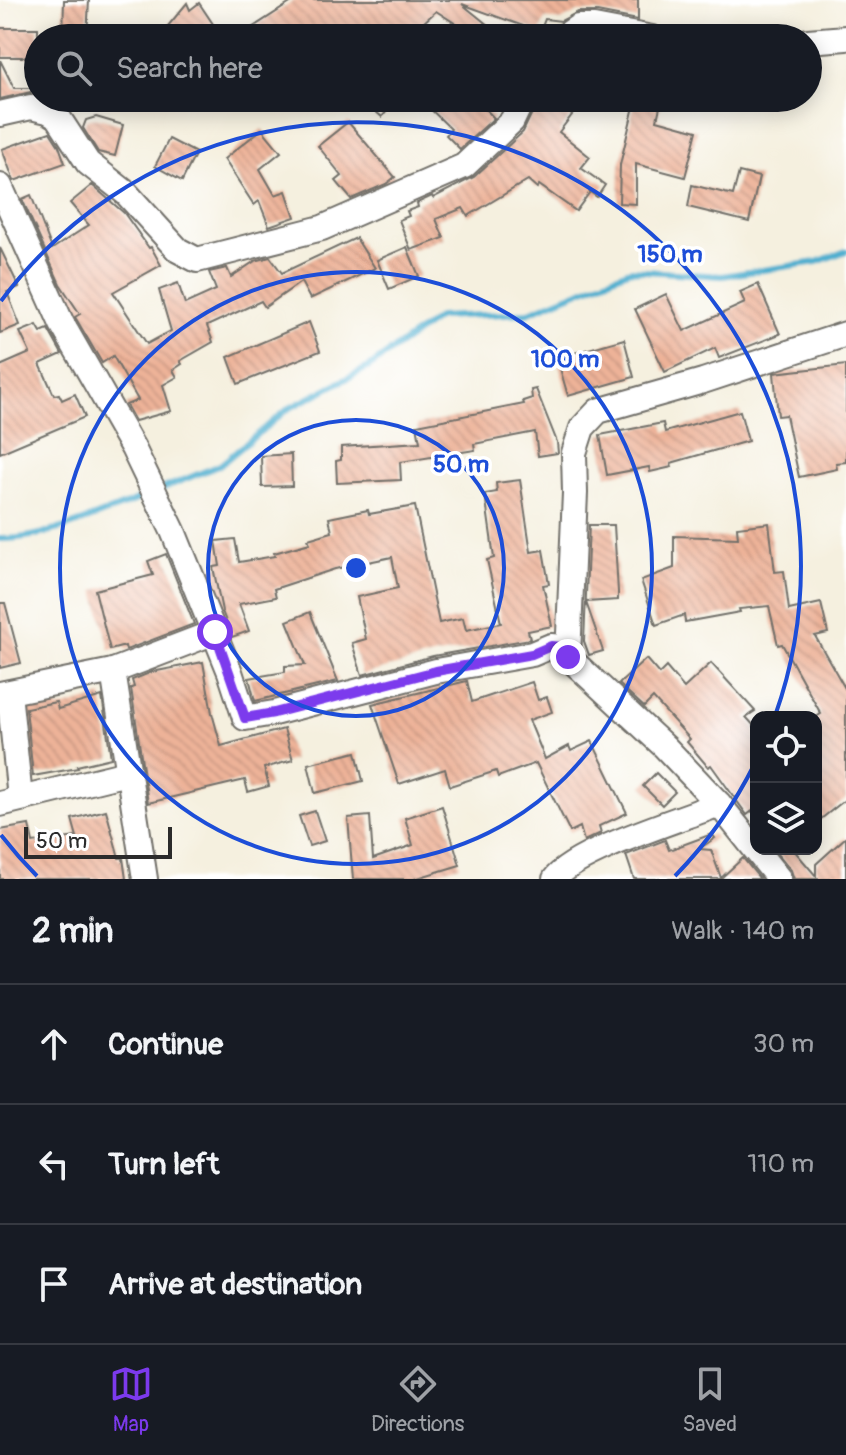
<!DOCTYPE html>
<html lang="en">
<head>
<meta charset="utf-8">
<style>
  body { margin:0; font-family:Pangolin,sans-serif; background:#20242c; color:#f1f3f6 }
  .controls { position:absolute; right:24px; bottom:24px; display:grid; overflow:hidden; border-radius:16px; box-shadow:0 4px 20px #0003 }
  .controls button { width:72px; height:72px; display:grid; place-items:center; padding:0; border:0; border-bottom:2px solid #363941; background:#171b24; color:#f1f3f6; font:40px sans-serif }
  .scale { position:absolute; left:24px; bottom:20px; width:148px; box-sizing:border-box; padding-left:8px; border:4px solid #2b2b2b; border-top:0; font-size:22px; line-height:28px; white-space:nowrap; color:#2b2b2b; -webkit-text-stroke:6px #fff; paint-order:stroke }
  .stop { position:absolute; width:24px; height:24px; margin:-18px; border:6px solid #7c3aed; border-radius:50%; background:#fff }
  .stop.end { background:#7c3aed; border-color:#fff; box-shadow:0 2px 8px #0008 }
  .list { margin:0; padding:0; list-style:none }
  h2 { display:flex; justify-content:space-between; align-items:center; height:104px; margin:0; padding:0 32px; font-size:34px }
  h2 small { font-size:26px; font-weight:400; color:#9ea1a6 }
  .list li { display:grid; grid-template-columns:52px 1fr auto; gap:24px; align-items:center; box-sizing:border-box; height:120px; padding:0 32px; border-top:2px solid #363941 }
  .list b { display:block; font-size:30px; white-space:nowrap }
  .list em { font-size:26px; font-style:normal; color:#9ea1a6 }
  .icon { flex:none; width:44px; height:44px; fill:none; stroke:currentColor; stroke-width:2; stroke-linecap:round; stroke-linejoin:round }
  .map { position:relative; flex:none; width:846px; height:879px; overflow:hidden }
  .search { position:absolute; background:#171b24; box-shadow:0 4px 20px #0003; left:24px; right:24px; top:24px; height:88px; display:flex; align-items:center; gap:20px; box-sizing:border-box; padding:0 28px; border-radius:44px; color:#9ea1a6; font-size:30px }
  .sheet { height:464px; background:#171b24 }
  nav { display:flex; justify-content:space-around; align-items:center; box-sizing:border-box; height:112px; border-top:2px solid #363941; background:#171b24; font-size:22px; color:#9ea1a6 }
  nav a { display:grid; justify-items:center; gap:4px }
  nav .on { color:#7c3aed }
  .map>svg:first-child { display:block }
  .lines { fill:none; stroke-linecap:round; stroke-linejoin:round }
  .stream { stroke:#50afcf; stroke-width:6 }
  .building { fill:url(#building-back-hatch) }
  .minor-casing { stroke:#72706a; stroke-width:28 }
  .minor { stroke:#fff; stroke-width:24 }
  .route { stroke:#7c3aed; stroke-width:10 }
  .ring { fill:none; stroke:#1d4ed8; stroke-width:4 }
  .centre { fill:#1d4ed8; stroke:#fff; stroke-width:4 }
  .ring-label { font-size:24px; text-anchor:middle; font-weight:bold; fill:#1d4ed8; stroke:#fff; stroke-width:7; stroke-linejoin:round; paint-order:stroke }
</style>
</head>
<body>
<div class="map">
<svg width="846" height="879" viewBox="0 0 846 879">
  <defs>
    <pattern id="building-back-hatch" width="6" height="6" patternUnits="userSpaceOnUse" patternTransform="scale(2)"><rect width="6" height="6" fill="#edb298"/><path d="M-1 5l2 2M0 0l6 6M5-1l2 2" fill="none" stroke="#cb9983"/></pattern>
  </defs>
  <rect width="100%" height="100%" fill="#fff"/>
  <filter id="ink" filterUnits="userSpaceOnUse"><feTurbulence type="fractalNoise" baseFrequency=".0125" numOctaves="2"/><feDisplacementMap in="SourceGraphic" scale="16" xChannelSelector="R" yChannelSelector="G"/><feConvolveMatrix kernelMatrix="1 2 1 2 8 2 1 2 1" color-interpolation-filters="sRGB"/></filter>
  <filter id="wash" filterUnits="userSpaceOnUse"><feTurbulence type="fractalNoise" baseFrequency=".006" numOctaves="4" result="noise"/><feDisplacementMap in="SourceGraphic" scale="32" xChannelSelector="R" yChannelSelector="G"/><feGaussianBlur stdDeviation="1.8" result="paint"/><feColorMatrix in="noise" values="0 0 0 0 0 0 0 0 0 0 0 0 0 0 0 0 0 1.4 0 .05"/><feComposite in="paint" operator="in"/></filter>
  <g filter="url(#wash)">
    <rect width="100%" height="100%" fill="#f5f0df"/>
    <g class="lines">
      <!-- stream -->
      <g class="stream">
        <path d="M 159,490 L 220,465 L 288,409 L 369,367 L 439,317 L 527,313 L 630,270 L 722,276 L 817,262 L 846,251"/>
        <path d="M 0,539 C 45,540 107,512 149,495"/>
      </g>
    </g>
    <g id="blocks">
      <!-- building -->
      <g class="building">
        <path d="M 64,0 L 89,0 L 87,38 L 63,37 Z"/>
        <path d="M 295,0 L 638,0 L 638,20 L 597,12 L 578,12 L 561,21 L 545,19 L 540,32 L 462,4 L 504,38 L 478,38 L 436,11 L 407,38 L 379,38 L 365,23 L 360,29 L 355,26 L 344,38 L 236,38 Z"/>
        <path d="M 187,3 L 190,10 L 199,3 L 217,30 L 205,38 L 158,38 Z"/>
        <rect x="0" y="28" width="38" height="29"/>
        <path d="M 0,60 L 14,88 L 31,88 L 31,92 L 0,99 Z"/>
        <path d="M 360,98 L 398,98 L 382,117 Z"/>
        <path d="M 419,98 L 475,98 L 494,118 L 460,149 L 446,135 L 451,129 Z"/>
        <path d="M 539,98 L 585,98 L 559,132 L 590,157 L 581,168 L 605,185 L 597,197 L 590,192 L 576,211 L 539,185 L 537,188 L 528,180 L 468,216 L 463,208 L 436,219 L 444,238 L 411,250 L 399,220 L 409,216 L 407,211 L 418,207 L 417,203 L 432,196 L 433,198 L 474,177 L 523,132 Z"/>
        <path d="M 636,98 L 662,98 L 657,120 L 697,131 L 685,177 L 636,164 L 636,204 L 619,203 L 620,165 Z"/>
        <path d="M 96,117 L 123,125 L 115,156 L 98,152 L 83,128 L 86,120 Z"/>
        <path d="M 348,122 L 395,177 L 386,184 L 351,199 L 336,181 L 342,176 L 318,146 Z"/>
        <path d="M 262,129 L 281,152 L 260,169 L 275,195 L 286,191 L 295,217 L 269,226 L 259,201 L 254,205 L 224,159 Z"/>
        <path d="M 50,132 L 59,146 L 65,163 L 14,181 L 2,149 Z"/>
        <path d="M 169,139 L 196,153 L 182,181 L 155,166 Z"/>
        <path d="M 739,172 L 759,177 L 749,222 L 688,207 L 692,185 L 733,195 Z"/>
        <path d="M 92,185 L 124,213 L 149,248 L 151,247 L 161,265 L 113,292 L 147,344 L 171,331 L 159,290 L 178,283 L 185,304 L 216,290 L 209,272 L 227,268 L 231,277 L 255,261 L 270,257 L 282,273 L 356,238 L 375,268 L 310,299 L 301,282 L 265,307 L 261,301 L 207,326 L 213,342 L 180,361 L 182,364 L 173,370 L 177,377 L 163,385 L 171,411 L 135,421 L 126,405 L 138,400 L 113,356 L 102,363 L 75,317 L 80,314 L 60,284 L 22,199 L 31,195 L 52,249 L 89,225 L 70,203 Z"/>
        <path d="M 407,247 L 419,276 L 389,289 L 377,260 Z"/>
        <path d="M 0,248 L 19,287 L 7,292 L 20,325 L 0,333 Z"/>
        <path d="M 758,284 L 780,334 L 719,358 L 715,348 L 665,372 L 635,309 L 666,294 L 684,331 L 745,303 L 740,292 Z"/>
        <path d="M 309,322 L 320,351 L 238,384 L 228,357 Z"/>
        <path d="M 37,325 L 41,332 L 48,329 L 62,354 L 40,364 L 54,395 L 59,394 L 62,400 L 75,394 L 85,417 L 0,453 L 0,366 L 30,353 L 20,332 Z"/>
        <path d="M 624,339 L 634,377 L 568,396 L 557,358 Z"/>
        <path d="M 846,365 L 846,462 L 836,463 L 837,469 L 799,477 L 786,415 L 778,416 L 774,373 Z"/>
        <path d="M 536,389 L 557,442 L 558,453 L 538,456 L 535,432 L 474,444 L 475,450 L 400,462 L 401,480 L 337,483 L 336,461 L 341,460 L 341,447 L 420,442 L 417,425 L 524,404 L 523,401 L 532,398 L 531,390 Z"/>
        <path d="M 740,411 L 748,441 L 671,463 L 672,467 L 650,472 L 649,467 L 607,475 L 600,435 L 663,423 L 665,432 Z"/>
        <path d="M 291,454 L 292,486 L 262,487 L 261,456 Z"/>
        <path d="M 520,480 L 531,552 L 543,550 L 549,584 L 543,585 L 552,626 L 528,631 L 530,639 L 433,656 L 362,675 L 352,643 L 366,639 L 357,597 L 398,588 L 392,557 L 335,569 L 274,589 L 276,597 L 239,604 L 249,631 L 232,637 L 222,611 L 213,567 L 220,566 L 216,541 L 235,539 L 239,562 L 275,556 L 274,553 L 310,543 L 308,539 L 332,532 L 329,518 L 368,510 L 369,514 L 415,506 L 439,623 L 463,618 L 466,630 L 501,623 L 487,560 L 494,558 L 485,494 L 497,492 L 496,483 Z"/>
        <path d="M 769,523 L 775,572 L 784,571 L 789,610 L 821,603 L 828,633 L 815,636 L 846,690 L 846,799 L 816,823 L 816,717 L 821,714 L 782,644 L 778,645 L 769,606 L 739,609 L 740,612 L 685,622 L 684,615 L 656,625 L 641,580 L 674,568 L 674,536 L 738,538 L 737,527 Z"/>
        <path d="M 589,525 L 614,525 L 618,592 L 618,600 L 586,602 L 603,651 L 589,655 L 584,641 Z"/>
        <path d="M 166,554 L 194,624 L 126,650 L 125,646 L 110,650 L 95,590 L 153,575 L 148,561 Z"/>
        <path d="M 0,603 L 5,603 L 21,663 L 0,668 Z"/>
        <path d="M 310,612 L 338,681 L 255,701 L 249,678 L 285,672 L 285,666 L 305,665 L 287,621 Z"/>
        <path d="M 646,659 L 659,674 L 666,667 L 684,688 L 711,663 L 755,711 L 746,717 L 756,728 L 756,808 L 747,815 L 711,765 L 708,767 L 687,742 L 690,739 L 653,698 L 644,707 L 619,684 Z"/>
        <path d="M 203,662 L 212,713 L 221,746 L 284,729 L 293,760 L 264,768 L 269,786 L 248,792 L 245,780 L 148,803 L 131,688 L 134,687 L 132,680 L 152,672 Z"/>
        <path d="M 467,681 L 472,702 L 532,682 L 538,700 L 547,697 L 552,712 L 529,720 L 545,759 L 569,746 L 571,751 L 592,741 L 627,813 L 599,826 L 601,833 L 584,841 L 580,827 L 570,832 L 536,763 L 498,777 L 496,771 L 450,786 L 445,769 L 399,784 L 372,704 Z"/>
        <path d="M 102,696 L 111,758 L 77,766 L 78,768 L 33,776 L 26,708 L 56,702 L 58,709 Z"/>
        <path d="M 356,752 L 363,781 L 315,793 L 308,764 Z"/>
        <path d="M 656,773 L 675,792 L 662,805 L 643,786 Z"/>
        <path d="M 442,806 L 460,865 L 414,879 L 353,879 L 348,818 L 370,816 L 373,859 L 413,845 L 405,818 Z"/>
        <path d="M 106,810 L 119,858 L 123,858 L 126,879 L 0,879 L 0,830 L 29,825 L 33,843 L 77,837 L 72,819 Z"/>
        <path d="M 315,811 L 325,841 L 309,846 L 299,816 Z"/>
        <path d="M 712,834 L 715,838 L 699,849 L 711,850 L 721,878 L 743,858 L 760,879 L 634,879 L 626,855 L 665,840 L 669,850 Z"/>
        <path d="M 846,837 L 846,879 L 794,879 L 791,870 L 774,849 L 793,849 L 816,876 L 816,864 Z"/>
      </g>
    </g>
  </g>
  <g filter="url(#ink)">
    <use href="#blocks" fill-opacity="0" stroke="#72706a" stroke-width="2"/>
    <g class="lines">
      <!-- minor casing -->
      <g class="minor-casing">
        <g id="minor">
          <path d="M 562,38 L 578,27 L 594,27 L 652,38"/>
          <path d="M 808,41 L 846,38"/>
          <path d="M 0,114 L 31,107 L 48,111 L 58,117 L 88,163 L 126,193 L 178,250 L 197,260 L 322,228 L 464,166 L 512,121 L 523,98"/>
          <path d="M 0,186 L 62,324 L 133,448 L 173,531 L 230,672 L 245,718 L 274,713 L 436,671 L 532,654 L 551,646 L 561,647 L 568,657 L 665,747 L 719,804 L 779,879"/>
          <path d="M 568,657 L 575,493 L 574,453 L 582,428 L 598,411 L 703,381 L 846,334"/>
          <path d="M 9,693 L 20,798"/>
          <path d="M 0,694 L 113,671"/>
          <path d="M 0,804 L 127,773"/>
          <path d="M 145,879 L 113,671 L 215,632"/>
          <path d="M 555,879 C 574,852 684,818 719,804"/>
        </g>
      </g>
      <!-- minor -->
      <use href="#minor" class="minor"/>
    </g>
  </g>
  <g class="lines" filter="url(#ink)">
    <!-- route -->
    <path class="route" d="M 215,632 L 245,718 L 274,713 L 436,671 L 532,654 L 551,646 L 561,647 L 568,657"/>
  </g>
  <!-- distance rings -->
  <g class="ring">
    <circle cx="356" cy="568" r="148"/>
    <circle cx="356" cy="568" r="296"/>
    <path d="M755 763A444 444 0 0 1 675 876M37 876A444 444 0 0 1 1 835M1 301A444 444 0 0 1 775 716"/>
  </g>
  <circle cx="356" cy="568" r="12" class="centre"/>
  <g class="ring-label">
    <text x="670" y="262">150 m</text>
    <text x="565" y="367">100 m</text>
    <text x="461" y="472">50 m</text>
  </g>
</svg>
<div class="controls">
<button><svg class="icon" aria-label="locate" viewBox="0 0 24 24"><circle cx="12" cy="12" r="6"/><path d="M12 2v4M12 18v4M2 12h4M18 12h4"/></svg></button>
<button><svg class="icon" aria-label="layers" viewBox="0 0 24 24"><path d="M12 4l9 5-9 5-9-5zM3 14l9 5 9-5"/></svg></button>
</div>
<div class="scale">50 m</div>
<div class="stop" style="left:215px;top:632px"></div>
<div class="stop end" style="left:568px;top:657px"></div>
<div class="search"><svg class="icon" aria-label="search" viewBox="0 0 24 24"><circle cx="10" cy="10" r="6"/><path d="M15 15l6 6"/></svg>Search here</div>
</div>
<section class="sheet">
<h2>2 min<small>Walk · 140 m</small></h2>
<ul class="list">
<li><svg class="icon" aria-label="ahead" viewBox="0 0 24 24"><path d="M12 20V5M6 11l6-6 6 6"/></svg><div><b>Continue</b></div><em>30 m</em></li>
<li><svg class="icon" aria-label="left" viewBox="0 0 24 24"><path d="M17 20v-9H6M10 6l-5 5 5 5"/></svg><div><b>Turn left</b></div><em>110 m</em></li>
<li><svg class="icon" aria-label="arrive" viewBox="0 0 24 24"><path d="M6 21V4h12l-3 4 3 4H6"/></svg><div><b>Arrive at destination</b></div></li>
</ul>
</section>
<nav>
<a class="on"><svg class="icon" aria-label="map" viewBox="0 0 24 24"><path d="M3 6l6-2 6 2 6-2v14l-6 2-6-2-6 2zM9 4v14M15 6v14"/></svg>Map</a>
<a><svg class="icon" aria-label="directions" viewBox="0 0 24 24"><path d="M12 3l9 9-9 9-9-9zM9 14v-3h6M13 9l2 2-2 2"/></svg>Directions</a>
<a><svg class="icon" aria-label="saved" viewBox="0 0 24 24"><path d="M7 4h10v16l-5-4-5 4z"/></svg>Saved</a>
</nav>
</body>
</html>
